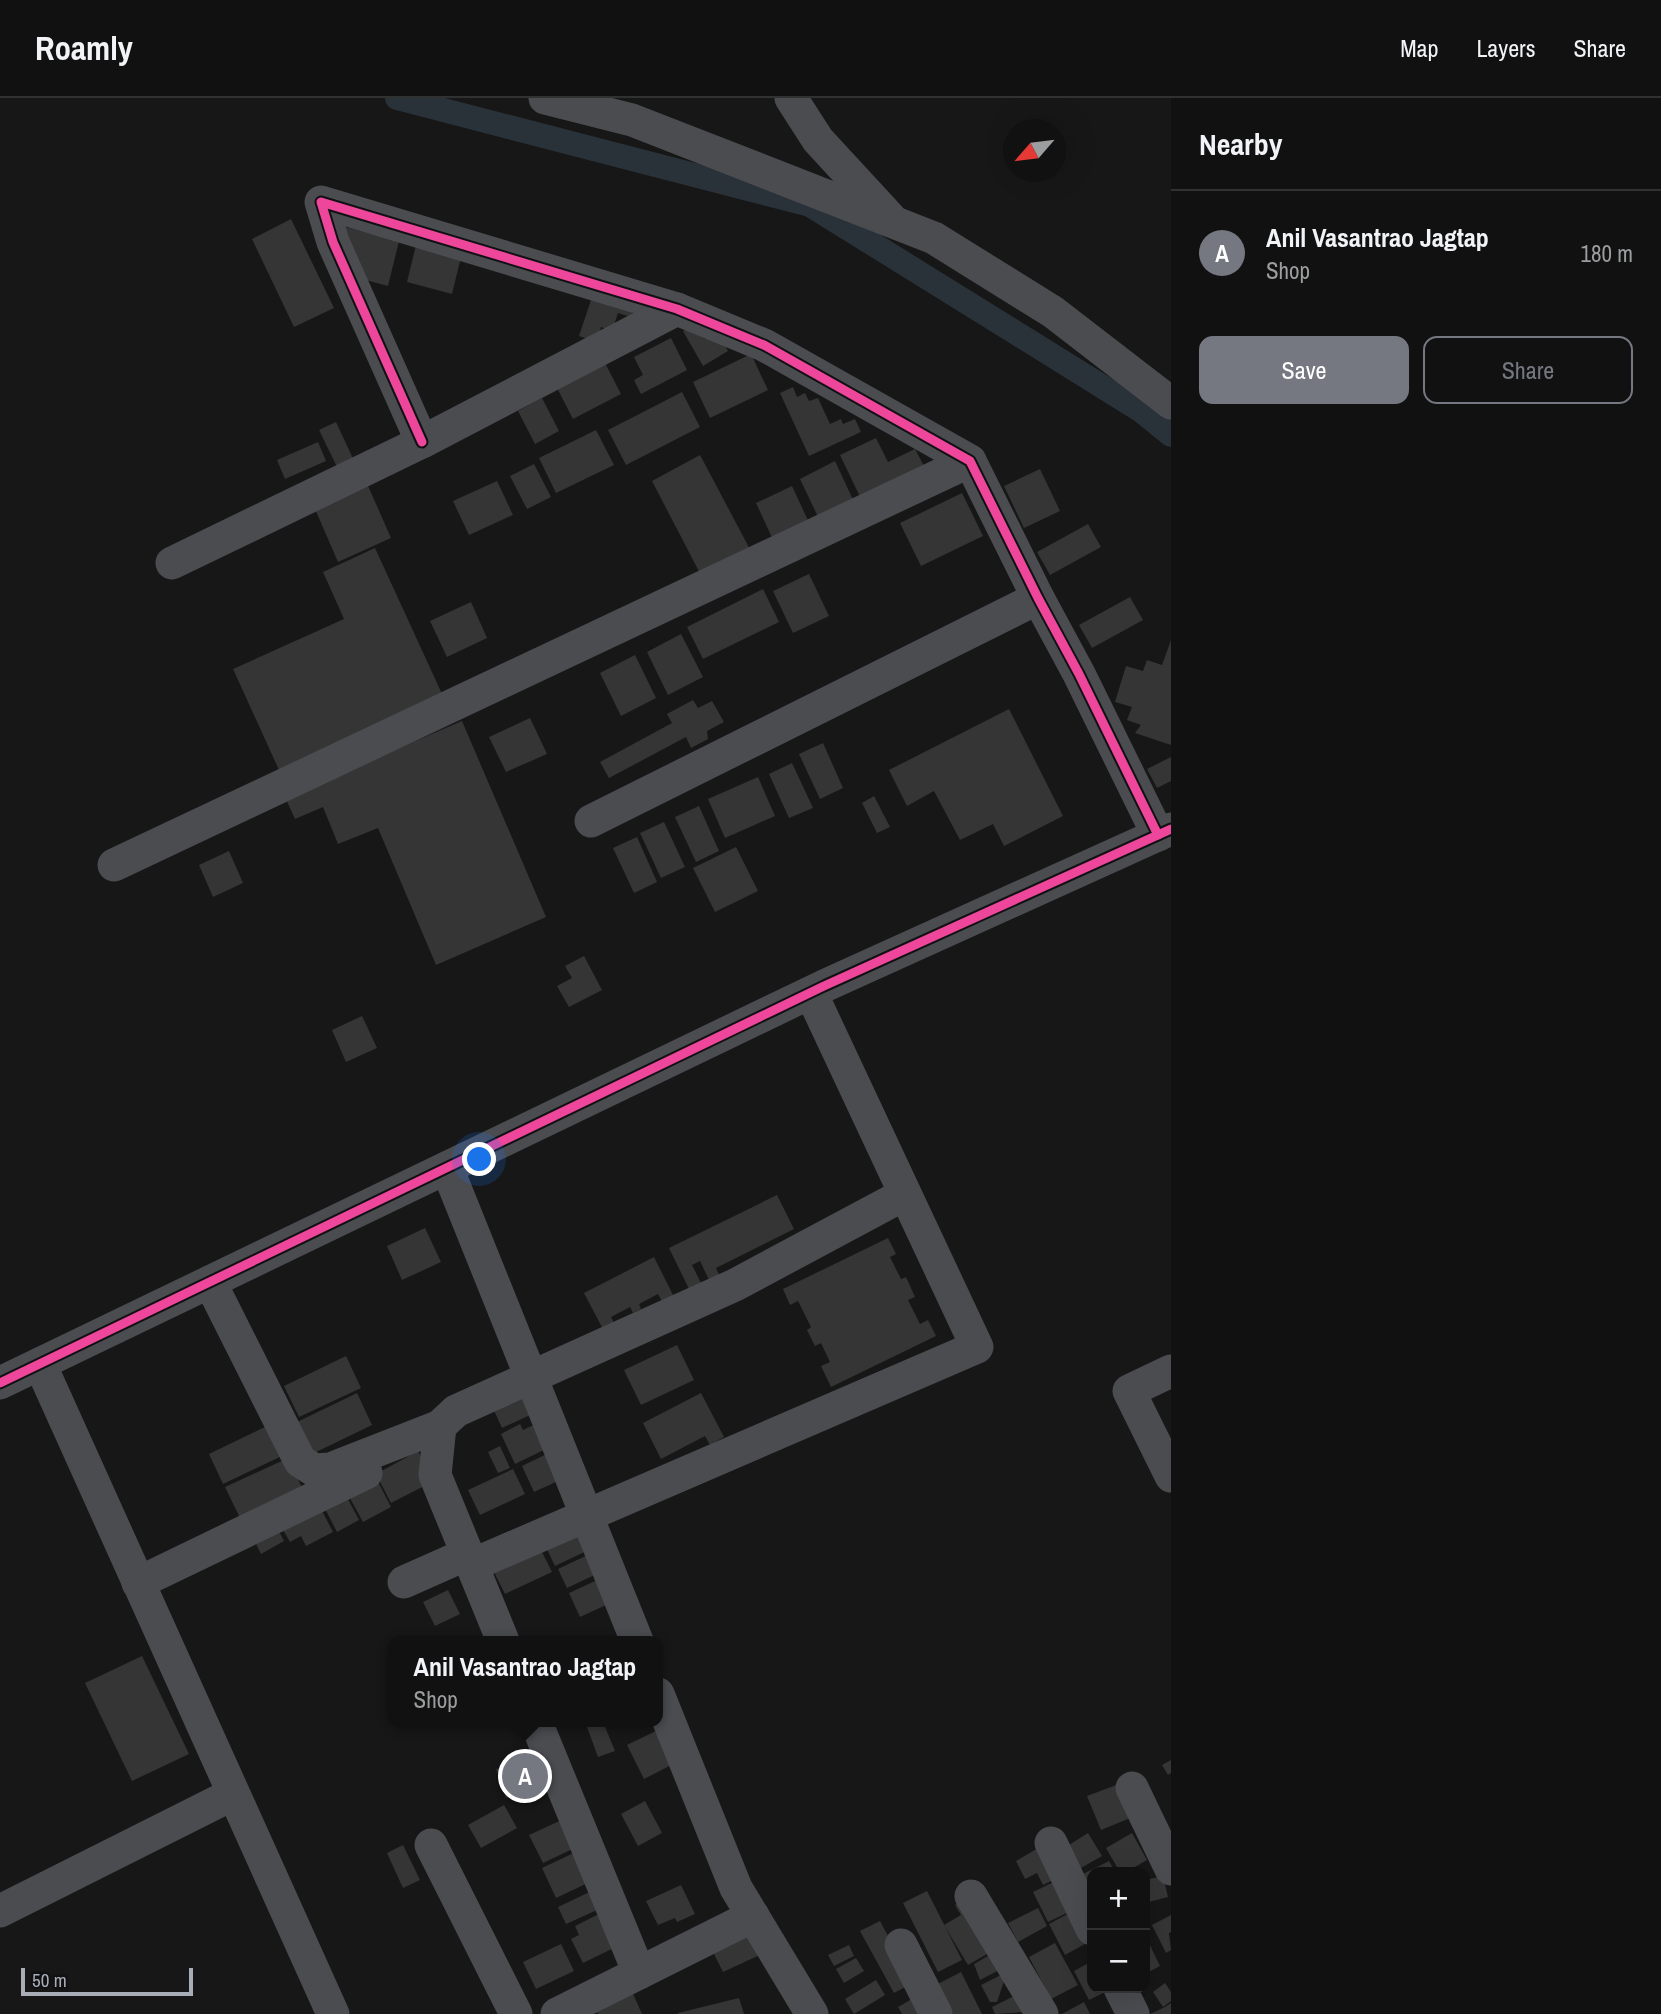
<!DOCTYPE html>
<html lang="en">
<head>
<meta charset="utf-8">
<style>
  body { margin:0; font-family:"Archivo Narrow",sans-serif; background:#1a1a1a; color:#f1f3f6 }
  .controls { position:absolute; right:21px; bottom:21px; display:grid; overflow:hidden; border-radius:14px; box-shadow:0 7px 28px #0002 }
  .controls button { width:63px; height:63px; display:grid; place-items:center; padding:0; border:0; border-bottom:2px solid #303131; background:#111; color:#f1f3f6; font:35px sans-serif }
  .compass { position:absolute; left:1003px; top:21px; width:63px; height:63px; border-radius:50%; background:#111; box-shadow:0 7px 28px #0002; rotate:242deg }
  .scale { position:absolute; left:21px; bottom:18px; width:172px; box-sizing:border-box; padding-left:7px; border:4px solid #a8adb8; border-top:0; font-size:19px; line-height:24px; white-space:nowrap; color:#a8adb8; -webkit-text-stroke:5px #111113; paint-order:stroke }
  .you { position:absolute; left:480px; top:1062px; width:24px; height:24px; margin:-18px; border:5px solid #fff; border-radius:50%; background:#1a73e8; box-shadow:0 0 0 10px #1a73e833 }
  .badge { display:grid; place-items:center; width:46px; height:46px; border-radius:50%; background:#757880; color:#fff; font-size:23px; font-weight:700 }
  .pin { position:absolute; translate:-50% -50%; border:4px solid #fff; box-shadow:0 2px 7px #0006 }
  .popup { position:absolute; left:387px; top:1538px; width:276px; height:91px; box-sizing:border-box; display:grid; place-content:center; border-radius:14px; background:#111; filter:drop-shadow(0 2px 5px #0005); font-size:23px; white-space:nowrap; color:#9c9d9f }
  .popup b { font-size:26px; color:#f1f3f6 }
  .popup::after { content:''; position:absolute; left:50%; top:100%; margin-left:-14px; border:14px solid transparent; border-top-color:#111 }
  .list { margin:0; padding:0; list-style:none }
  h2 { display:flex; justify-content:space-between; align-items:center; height:91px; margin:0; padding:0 28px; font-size:30px }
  h2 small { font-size:23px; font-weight:400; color:#9c9d9f }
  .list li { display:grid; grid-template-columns:46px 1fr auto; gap:21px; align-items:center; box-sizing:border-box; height:126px; padding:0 28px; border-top:2px solid #303131 }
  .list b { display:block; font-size:26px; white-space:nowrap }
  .list p { margin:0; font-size:23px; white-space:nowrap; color:#9c9d9f }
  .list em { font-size:23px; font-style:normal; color:#9c9d9f }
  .actions { display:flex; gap:14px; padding:21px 28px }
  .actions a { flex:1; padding:16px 0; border:2px solid #757880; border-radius:14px; text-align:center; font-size:24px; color:#757880 }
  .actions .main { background:#757880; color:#fff }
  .map { position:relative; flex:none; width:1171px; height:1916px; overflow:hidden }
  header { display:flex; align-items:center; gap:42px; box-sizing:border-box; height:98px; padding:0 35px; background:#111; border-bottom:2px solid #303131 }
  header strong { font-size:33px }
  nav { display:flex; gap:38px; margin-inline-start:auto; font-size:24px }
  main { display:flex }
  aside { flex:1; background:#111 }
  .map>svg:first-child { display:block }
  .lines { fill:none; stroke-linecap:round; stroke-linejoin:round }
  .canal { stroke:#2a3239; stroke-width:24 }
  .building { fill:#353536 }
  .minor { stroke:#4b4c50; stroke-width:33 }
  .cycleway-casing { stroke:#111113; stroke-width:13 }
  .cycleway { stroke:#ed469a; stroke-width:9 }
</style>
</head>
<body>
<header>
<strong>Roamly</strong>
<nav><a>Map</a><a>Layers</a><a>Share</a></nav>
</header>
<main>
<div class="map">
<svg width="1171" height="1916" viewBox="0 0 1171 1916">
  <rect width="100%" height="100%" fill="#171717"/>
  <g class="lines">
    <!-- canal -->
    <path class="canal" d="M 397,0 L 810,107 L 1140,312 L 1171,337"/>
  </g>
  <!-- building -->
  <g class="building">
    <path d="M 291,121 L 334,210 L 294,229 L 252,141 Z"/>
    <path d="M 345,129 L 399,143 L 388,188 L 358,180 Z"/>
    <path d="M 416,147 L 461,159 L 452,196 L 407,184 Z"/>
    <path d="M 593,196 L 634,210 L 631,219 L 618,215 L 612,233 L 601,229 L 597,244 L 579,238 Z"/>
    <path d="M 696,226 L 704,241 L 716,233 L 728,253 L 703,268 L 683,233 Z"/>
    <path d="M 671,240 L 687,272 L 641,296 L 634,282 L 643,277 L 634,259 Z"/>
    <path d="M 751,256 L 768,292 L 710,320 L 693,284 Z"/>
    <path d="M 604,263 L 621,296 L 573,321 L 556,288 Z"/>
    <path d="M 793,289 L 797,299 L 805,295 L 809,303 L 818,300 L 830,326 L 841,321 L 843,326 L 855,321 L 861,334 L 809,358 L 780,295 Z"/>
    <path d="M 682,294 L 700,329 L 626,367 L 608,332 Z"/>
    <path d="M 542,300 L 559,333 L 535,346 L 518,313 Z"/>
    <path d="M 336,324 L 356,367 L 340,375 L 319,332 Z"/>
    <path d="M 596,332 L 614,367 L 556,395 L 539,360 Z"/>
    <path d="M 876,340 L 888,364 L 915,351 L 927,374 L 863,405 L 840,357 Z"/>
    <path d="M 318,344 L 326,363 L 285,381 L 277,362 Z"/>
    <path d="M 700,357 L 753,457 L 704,483 L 652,383 Z"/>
    <path d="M 835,363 L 855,406 L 820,423 L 800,381 Z"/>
    <path d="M 534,366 L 551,399 L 527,411 L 510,378 Z"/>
    <path d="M 1040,371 L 1060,413 L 1024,430 L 1004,388 Z"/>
    <path d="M 365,381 L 391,440 L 338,464 L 312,404 Z"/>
    <path d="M 497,383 L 513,417 L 469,437 L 453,403 Z"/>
    <path d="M 792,388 L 812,431 L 776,448 L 756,405 Z"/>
    <path d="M 962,395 L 983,438 L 921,468 L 900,425 Z"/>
    <path d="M 1088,426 L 1101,449 L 1050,477 L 1037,454 Z"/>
    <path d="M 375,450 L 443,598 L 279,672 L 233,571 L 344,521 L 323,474 Z"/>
    <path d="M 809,476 L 829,518 L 793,535 L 773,493 Z"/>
    <path d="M 763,491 L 779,524 L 703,561 L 687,529 Z"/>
    <path d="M 1130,499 L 1143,522 L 1092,550 L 1079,527 Z"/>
    <path d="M 471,504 L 487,540 L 447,559 L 430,523 Z"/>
    <path d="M 681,536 L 703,579 L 668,597 L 647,554 Z"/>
    <path d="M 1171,542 L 1171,647 L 1135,635 L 1141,627 L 1127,622 L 1132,609 L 1115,604 L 1126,568 L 1143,573 L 1147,562 L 1162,567 Z"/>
    <path d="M 635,557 L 656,600 L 621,618 L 600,575 Z"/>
    <path d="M 693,602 L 698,610 L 712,603 L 724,624 L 707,633 L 708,641 L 691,650 L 686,639 L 609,680 L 600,664 L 672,625 L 667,616 Z"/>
    <path d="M 1009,611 L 1063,718 L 1004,748 L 993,726 L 960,742 L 934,693 L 907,708 L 889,672 Z"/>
    <path d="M 530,620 L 547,656 L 506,674 L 489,639 Z"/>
    <path d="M 462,623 L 546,819 L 436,867 L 378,730 L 338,746 L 323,709 L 295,721 L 285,699 Z"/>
    <path d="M 823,645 L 843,690 L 820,701 L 799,656 Z"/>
    <path d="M 1171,659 L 1171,683 L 1157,690 L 1147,671 Z"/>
    <path d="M 792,665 L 813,710 L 789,720 L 769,676 Z"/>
    <path d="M 758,679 L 775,718 L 725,740 L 708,701 Z"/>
    <path d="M 874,698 L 890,729 L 877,735 L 862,705 Z"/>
    <path d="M 699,708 L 719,753 L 696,764 L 675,719 Z"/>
    <path d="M 664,724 L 685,769 L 661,780 L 640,735 Z"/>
    <path d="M 637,739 L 657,784 L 634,795 L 613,750 Z"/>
    <path d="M 736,749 L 758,793 L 715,814 L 693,770 Z"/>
    <path d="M 229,753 L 243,785 L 213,799 L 199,767 Z"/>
    <path d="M 584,858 L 602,892 L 569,909 L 557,888 L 572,880 L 565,868 Z"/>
    <path d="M 362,918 L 377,950 L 346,964 L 332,932 Z"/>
    <path d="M 777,1097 L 794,1131 L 716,1170 L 720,1179 L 710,1184 L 700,1163 L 692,1167 L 702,1187 L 690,1193 L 669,1150 Z"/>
    <path d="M 425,1130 L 441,1164 L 402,1182 L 387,1148 Z"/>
    <path d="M 888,1140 L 896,1156 L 890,1159 L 901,1181 L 906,1179 L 915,1199 L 908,1202 L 920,1226 L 928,1222 L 936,1238 L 831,1289 L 821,1268 L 830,1264 L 821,1245 L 815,1248 L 807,1232 L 811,1229 L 798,1203 L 790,1207 L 783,1191 Z"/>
    <path d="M 654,1159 L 674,1199 L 663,1205 L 658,1196 L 639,1206 L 641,1211 L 633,1215 L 630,1209 L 611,1219 L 615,1227 L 604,1233 L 584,1195 Z"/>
    <path d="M 677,1247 L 694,1282 L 641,1307 L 624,1272 Z"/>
    <path d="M 346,1258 L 361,1290 L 299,1319 L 284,1288 Z"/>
    <path d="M 530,1287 L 541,1312 L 502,1330 L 491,1306 Z"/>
    <path d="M 357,1295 L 372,1327 L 310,1357 L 295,1325 Z"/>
    <path d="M 701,1295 L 724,1339 L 710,1347 L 705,1338 L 661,1361 L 643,1325 Z"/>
    <path d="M 542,1323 L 554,1347 L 515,1366 L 501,1336 L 520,1326 L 523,1332 Z"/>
    <path d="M 271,1326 L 286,1356 L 223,1386 L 209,1356 Z"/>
    <path d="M 500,1348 L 510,1370 L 498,1375 L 488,1354 Z"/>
    <path d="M 557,1351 L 569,1378 L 534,1394 L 522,1368 Z"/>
    <path d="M 418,1353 L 434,1383 L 391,1405 L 376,1376 Z"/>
    <path d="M 288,1360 L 304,1394 L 242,1424 L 225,1389 Z"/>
    <path d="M 513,1371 L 525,1396 L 480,1417 L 468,1392 Z"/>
    <path d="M 374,1376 L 391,1409 L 363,1424 L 345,1391 Z"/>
    <path d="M 342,1390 L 359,1422 L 337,1434 L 320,1401 Z"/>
    <path d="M 318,1405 L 333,1434 L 306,1448 L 301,1438 L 290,1444 L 279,1425 Z"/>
    <path d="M 273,1422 L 284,1443 L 261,1456 L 256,1446 Z"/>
    <path d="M 586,1429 L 595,1449 L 555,1468 L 541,1439 Z"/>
    <path d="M 538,1446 L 552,1474 L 505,1496 L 491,1468 Z"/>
    <path d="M 592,1455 L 601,1474 L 567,1490 L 558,1471 Z"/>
    <path d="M 606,1478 L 617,1502 L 580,1519 L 569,1495 Z"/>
    <path d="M 448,1492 L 460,1516 L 435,1528 L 423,1504 Z"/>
    <path d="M 142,1558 L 189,1656 L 132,1683 L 85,1585 Z"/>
    <path d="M 603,1624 L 615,1653 L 598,1659 L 587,1629 Z"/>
    <path d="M 662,1630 L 679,1663 L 644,1681 L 627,1647 Z"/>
    <path d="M 531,1654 L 554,1684 L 506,1700 L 496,1671 L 532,1660 Z"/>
    <path d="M 1171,1662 L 1171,1675 L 1168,1677 L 1162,1667 Z"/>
    <path d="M 1127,1683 L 1140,1716 L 1101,1732 L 1087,1698 Z"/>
    <path d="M 645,1703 L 662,1735 L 638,1748 L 621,1716 Z"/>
    <path d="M 504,1707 L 517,1730 L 481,1750 L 468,1727 Z"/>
    <path d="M 568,1719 L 581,1747 L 543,1765 L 529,1737 Z"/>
    <path d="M 1088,1735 L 1102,1758 L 1074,1774 L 1061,1752 Z"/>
    <path d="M 1132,1735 L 1147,1762 L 1126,1774 L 1120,1774 L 1106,1750 Z"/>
    <path d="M 1045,1746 L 1057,1780 L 1043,1787 L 1037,1775 L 1025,1781 L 1016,1763 Z"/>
    <path d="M 403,1747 L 420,1782 L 403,1790 L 387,1755 Z"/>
    <path d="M 580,1752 L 594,1782 L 556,1800 L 542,1770 Z"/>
    <path d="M 1109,1763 L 1115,1774 L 1092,1774 L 1092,1803 L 1079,1778 Z"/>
    <path d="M 1163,1778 L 1168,1799 L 1145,1805 L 1145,1782 Z"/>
    <path d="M 1058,1782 L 1073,1812 L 1048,1824 L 1033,1794 Z"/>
    <path d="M 681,1787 L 695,1816 L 677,1824 L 675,1820 L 658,1827 L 646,1803 Z"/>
    <path d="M 598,1790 L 606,1808 L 566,1826 L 558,1809 Z"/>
    <path d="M 927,1793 L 962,1862 L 938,1874 L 903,1805 Z"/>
    <path d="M 969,1799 L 999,1849 L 968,1867 L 944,1827 L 961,1817 L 955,1807 Z"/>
    <path d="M 1038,1810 L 1047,1828 L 1018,1844 L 1008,1825 Z"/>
    <path d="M 1077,1811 L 1092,1842 L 1065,1857 L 1049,1826 Z"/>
    <path d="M 605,1813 L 620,1847 L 583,1865 L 571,1841 L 579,1837 L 575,1828 Z"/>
    <path d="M 1171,1817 L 1171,1834 L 1169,1835 L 1171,1852 L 1166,1855 L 1152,1827 Z"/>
    <path d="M 880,1823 L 913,1885 L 894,1895 L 860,1833 Z"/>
    <path d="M 749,1828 L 762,1856 L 723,1874 L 707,1842 Z"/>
    <path d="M 1145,1837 L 1160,1868 L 1145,1876 Z"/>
    <path d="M 1055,1845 L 1078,1887 L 1051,1901 L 1029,1859 Z"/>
    <path d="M 561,1846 L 574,1873 L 536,1891 L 523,1864 Z"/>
    <path d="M 849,1847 L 854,1858 L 834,1868 L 828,1857 Z"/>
    <path d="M 997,1853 L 1007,1868 L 980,1882 L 974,1866 Z"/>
    <path d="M 856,1860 L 864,1873 L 844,1885 L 836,1871 Z"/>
    <path d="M 1092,1863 L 1092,1890 L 1113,1890 L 1089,1902 L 1074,1873 Z"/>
    <path d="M 961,1874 L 982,1916 L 951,1916 L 930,1890 Z"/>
    <path d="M 1007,1874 L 997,1904 L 990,1904 L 981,1887 Z"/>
    <path d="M 876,1882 L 885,1897 L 854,1916 L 845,1901 Z"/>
    <path d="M 1165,1885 L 1171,1894 L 1171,1903 L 1163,1909 L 1153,1894 Z"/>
    <path d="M 630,1889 L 642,1916 L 598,1916 L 593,1905 Z"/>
    <path d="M 919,1897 L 930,1916 L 902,1916 L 898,1909 Z"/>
    <path d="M 1014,1898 L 1024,1914 L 995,1916 L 992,1909 Z"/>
    <path d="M 739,1900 L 744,1916 L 678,1916 L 678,1915 Z"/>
    <path d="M 1084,1904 L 1090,1916 L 1062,1916 Z"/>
    <path d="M 1171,1905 L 1171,1916 L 1150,1916 L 1165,1909 Z"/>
  </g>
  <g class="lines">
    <!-- minor -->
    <g class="minor">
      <path d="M 545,0 L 632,22 L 934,140 L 1053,214 L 1171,305"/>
      <path d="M 791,0 L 818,42 L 890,120"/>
      <path d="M 422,344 L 333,144 L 321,104 L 677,211 L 764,247 L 970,363 L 1038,500 L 1079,576 L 1158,737"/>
      <path d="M 172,465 L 422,344 L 677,211"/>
      <path d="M 591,723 L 1038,500"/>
      <path d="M 114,767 L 970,363"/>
      <path d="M 447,1070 L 637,1543"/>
      <path d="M 210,1184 L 300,1363 L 314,1372 L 330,1371 L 440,1328"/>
      <path d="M 40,1266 L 333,1916"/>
      <path d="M 1171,1273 L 1129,1293 L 1171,1378"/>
      <path d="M 0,1285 L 824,888 L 1171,731"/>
      <path d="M 472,1467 L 977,1249 L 811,895"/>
      <path d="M 404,1484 L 467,1456"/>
      <path d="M 138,1485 L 366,1375"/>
      <path d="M 503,1543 L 435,1377 L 440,1328 L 456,1313 L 735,1187 L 905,1096"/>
      <path d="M 658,1596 L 736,1790 L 812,1916"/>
      <path d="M 536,1624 L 639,1875"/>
      <path d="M 1132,1690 L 1171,1771"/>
      <path d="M 1051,1745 L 1092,1831"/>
      <path d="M 431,1747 L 516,1916"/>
      <path d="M 971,1798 L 1042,1916"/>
      <path d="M 0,1813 L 233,1696"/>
      <path d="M 901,1847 L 936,1916"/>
      <path d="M 1120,1890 L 1133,1916"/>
      <path d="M 557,1916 L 753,1818"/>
    </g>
    <!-- cycleway casing -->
    <g class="cycleway-casing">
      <g id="cycleway">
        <path d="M 422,344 L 333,144 L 321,104 L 677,211 L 764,247 L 970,363 L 1038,500 L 1079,576 L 1158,737"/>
        <path d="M 0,1285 L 824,888 L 1171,731"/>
      </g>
    </g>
    <!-- cycleway -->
    <use href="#cycleway" class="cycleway"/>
  </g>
</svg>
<div class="controls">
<button>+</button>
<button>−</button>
</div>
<svg class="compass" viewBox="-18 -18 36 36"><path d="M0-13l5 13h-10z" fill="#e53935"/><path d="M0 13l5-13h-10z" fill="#9c9d9f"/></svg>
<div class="scale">50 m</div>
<div class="you"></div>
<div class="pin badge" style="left:525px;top:1678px">A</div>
<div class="popup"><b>Anil Vasantrao Jagtap</b>Shop</div>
</div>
<aside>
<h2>Nearby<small></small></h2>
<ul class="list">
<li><span class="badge">A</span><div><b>Anil Vasantrao Jagtap</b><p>Shop</p></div><em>180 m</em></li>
</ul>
<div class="actions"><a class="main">Save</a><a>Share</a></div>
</aside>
</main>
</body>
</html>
